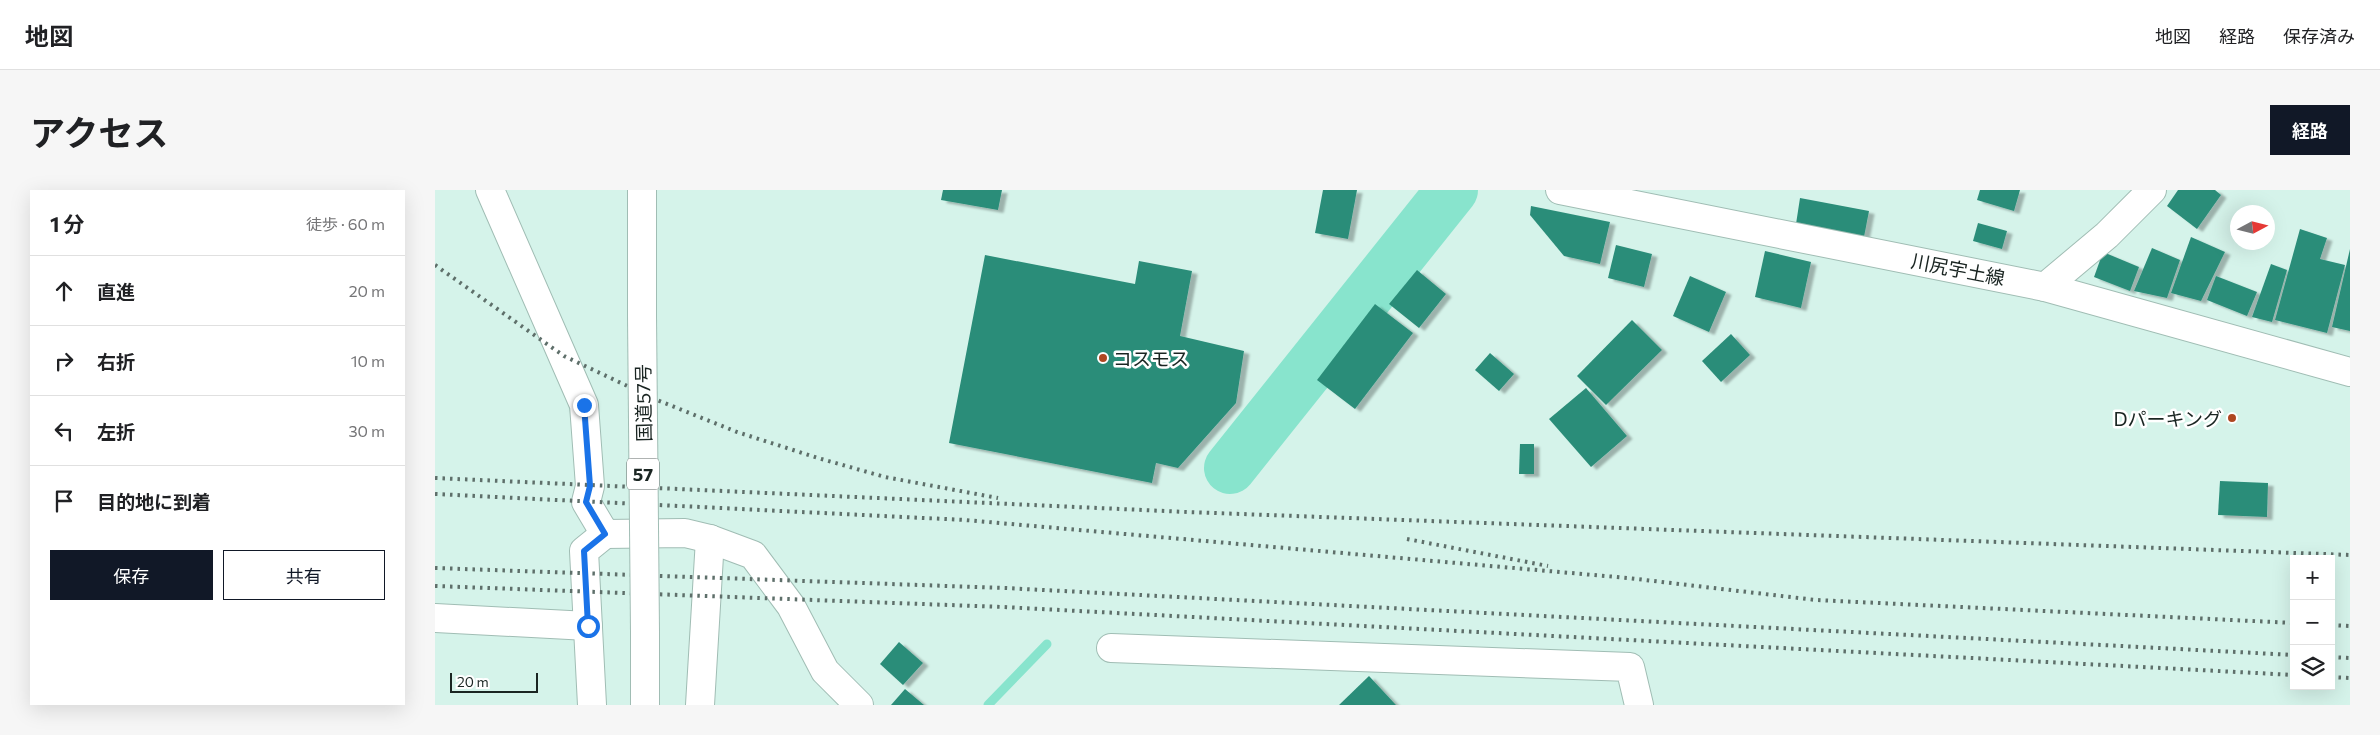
<!DOCTYPE html>
<html lang="ja">
<head>
<meta charset="utf-8">
<style>
  body { margin:0; font-family:Commissioner,"Noto Sans JP",sans-serif; background:#f6f6f6; color:#202124 }
  .controls { position:absolute; right:15px; bottom:15px; display:grid; overflow:hidden; border-radius:0px; box-shadow:0 5px 20px #0002 }
  .controls button { width:45px; height:45px; display:grid; place-items:center; padding:0; border:0; border-bottom:1px solid #e0e0e0; background:#fff; color:#202124; font:25px sans-serif }
  .compass { position:absolute; left:1795px; top:15px; width:45px; height:45px; border-radius:50%; background:#fff; box-shadow:0 5px 20px #0002; rotate:83deg }
  .scale { position:absolute; left:15px; bottom:12px; width:88px; box-sizing:border-box; padding-left:5px; border:2px solid #1a2522; border-top:0; font-size:14px; line-height:18px; white-space:nowrap; color:#1a2522; -webkit-text-stroke:4px #fff; paint-order:stroke }
  .stop { position:absolute; width:15px; height:15px; margin:-11px; border:4px solid #1a73e8; border-radius:50%; background:#fff }
  .stop.end { background:#1a73e8; border-color:#fff; box-shadow:0 1px 5px #0008 }
  .list { margin:0; padding:0; list-style:none }
  h2 { display:flex; justify-content:space-between; align-items:center; height:65px; margin:0; padding:0 20px; font-size:21px }
  h2 small { font-size:16px; font-weight:400; color:#757577 }
  .list li { display:grid; grid-template-columns:32px 1fr auto; gap:15px; align-items:center; box-sizing:border-box; height:70px; padding:0 20px; border-top:1px solid #e0e0e0 }
  .list b { display:block; font-size:19px; white-space:nowrap }
  .list em { font-size:16px; font-style:normal; color:#757577 }
  .actions { display:flex; gap:10px; padding:15px 20px }
  .actions a { flex:1; padding:11px 0; border:1px solid #111827; border-radius:0px; text-align:center; font-size:18px; color:#111827 }
  .actions .main { background:#111827; color:#fff }
  .icon { flex:none; width:28px; height:28px; fill:none; stroke:currentColor; stroke-width:2; stroke-linecap:round; stroke-linejoin:round }
  .map { position:relative; flex:none; width:1915px; height:515px; overflow:hidden; border-radius:0px }
  header { display:flex; align-items:center; gap:30px; box-sizing:border-box; height:70px; padding:0 25px; background:#fff; border-bottom:1px solid #e0e0e0 }
  header strong { font-size:24px }
  nav { display:flex; gap:28px; margin-inline-start:auto; font-size:18px }
  .intro { display:flex; align-items:center; justify-content:space-between; box-sizing:border-box; height:120px; padding:0 30px }
  h1 { margin:0; font-size:35px }
  .button { padding:12px 22px; border-radius:0px; background:#111827; color:#fff; font-size:18px; font-weight:700 }
  main { display:flex; gap:30px; padding:0 30px }
  aside { flex:1; background:#fff; border-radius:0px; box-shadow:0 5px 20px #0002 }
  .map>svg:first-child { display:block }
  .lines { fill:none; stroke-linecap:round; stroke-linejoin:round }
  .stream { stroke:#88e4cd; stroke-width:9 }
  .river { stroke:#88e4cd; stroke-width:52 }
  .building { fill:#2b8d79; filter:url(#shadow) }
  .minor-casing { stroke:#a0bdb4; stroke-width:30 }
  .secondary-casing { stroke:#a0bdb4; stroke-width:30 }
  .trunk-casing { stroke:#a0bdb4; stroke-width:30 }
  .minor { stroke:#fff; stroke-width:28 }
  .secondary { stroke:#fff; stroke-width:28 }
  .trunk { stroke:#fff; stroke-width:28 }
  .rail { stroke:#5e6f6a; stroke-width:4; stroke-dasharray:2.5 5; stroke-linecap:butt }
  .trunk-bridge-casing { stroke:#a0bdb4; stroke-width:30; stroke-linecap:butt }
  .trunk-bridge { stroke:#fff; stroke-width:28 }
  .route { stroke:#1a73e8; stroke-width:6 }
  .poi-dot { fill:#ae4721; stroke:#fff; stroke-width:2 }
  .labels { text-anchor:middle; dominant-baseline:central; stroke-width:5; stroke-linejoin:round; paint-order:stroke }
  .shield { fill:#fff; stroke:#5f6664; stroke-width:1 }
  .shield-label { font-size:18px; font-weight:bold; fill:#1a2522 }
  .street-label { font-size:19px; fill:#1a2522; stroke:#fff }
  .poi-label { font-size:19px; fill:#1a2522; stroke:#fff; text-anchor:start }
</style>
</head>
<body>
<header>
<strong>地図</strong>
<nav><a>地図</a><a>経路</a><a>保存済み</a></nav>
</header>
<div class="intro"><h1>アクセス</h1><a class="button">経路</a></div>
<main>
<aside>
<h2>1 分<small>徒歩 · 60 m</small></h2>
<ul class="list">
<li><svg class="icon" aria-label="ahead" viewBox="0 0 24 24"><path d="M12 20V5M6 11l6-6 6 6"/></svg><div><b>直進</b></div><em>20 m</em></li>
<li><svg class="icon" aria-label="right" viewBox="0 0 24 24"><path d="M7 20v-9h11M14 6l5 5-5 5"/></svg><div><b>右折</b></div><em>10 m</em></li>
<li><svg class="icon" aria-label="left" viewBox="0 0 24 24"><path d="M17 20v-9H6M10 6l-5 5 5 5"/></svg><div><b>左折</b></div><em>30 m</em></li>
<li><svg class="icon" aria-label="arrive" viewBox="0 0 24 24"><path d="M6 21V4h12l-3 4 3 4H6"/></svg><div><b>目的地に到着</b></div></li>
</ul>
<div class="actions"><a class="main">保存</a><a>共有</a></div>
</aside>
<div class="map">
<svg width="1915" height="515" viewBox="0 0 1915 515">
  <defs>
    <filter id="shadow"><feDropShadow dx="5.5" dy="3" stdDeviation="1" flood-color="#0004"/></filter>
  </defs>
  <rect width="100%" height="100%" fill="#d5f3ea"/>
  <g class="lines">
    <!-- stream -->
    <path class="stream" d="M 553,515 L 612,454"/>
    <!-- river -->
    <path class="river" d="M 795,278 L 1017,0"/>
  </g>
  <!-- building -->
  <g class="building">
    <path d="M 508,0 L 567,0 L 563,20 L 506,10 Z"/>
    <path d="M 888,0 L 922,0 L 913,49 L 880,43 Z"/>
    <path d="M 1545,0 L 1585,0 L 1579,21 L 1542,10 Z"/>
    <path d="M 1743,0 L 1780,0 L 1786,5 L 1762,39 L 1732,16 Z"/>
    <path d="M 1365,8 L 1434,21 L 1429,47 L 1361,34 Z"/>
    <path d="M 1096,16 L 1175,32 L 1165,74 L 1129,66 L 1095,25 Z"/>
    <path d="M 1543,33 L 1572,41 L 1567,59 L 1538,51 Z"/>
    <path d="M 1865,39 L 1892,48 L 1885,69 L 1910,75 L 1892,143 L 1840,130 Z"/>
    <path d="M 1756,47 L 1790,62 L 1766,111 L 1736,103 Z"/>
    <path d="M 1181,55 L 1217,64 L 1209,97 L 1173,88 Z"/>
    <path d="M 1717,58 L 1745,70 L 1732,108 L 1699,101 Z"/>
    <path d="M 1915,59 L 1915,141 L 1897,137 Z"/>
    <path d="M 1330,61 L 1376,72 L 1366,118 L 1320,107 Z"/>
    <path d="M 1668,62 L 1704,77 L 1695,101 L 1659,87 Z"/>
    <path d="M 550,65 L 700,94 L 704,71 L 757,81 L 745,146 L 809,161 L 801,213 L 743,278 L 721,273 L 717,293 L 514,253 Z"/>
    <path d="M 1836,74 L 1852,80 L 1837,132 L 1817,127 Z"/>
    <path d="M 982,80 L 1011,104 L 984,138 L 954,114 Z"/>
    <path d="M 1255,86 L 1291,102 L 1274,142 L 1238,126 Z"/>
    <path d="M 1781,86 L 1822,102 L 1812,126 L 1772,110 Z"/>
    <path d="M 940,114 L 978,143 L 920,219 L 882,190 Z"/>
    <path d="M 1197,130 L 1227,160 L 1171,215 L 1142,186 Z"/>
    <path d="M 1296,144 L 1315,165 L 1286,192 L 1267,171 Z"/>
    <path d="M 1055,163 L 1079,184 L 1064,201 L 1040,180 Z"/>
    <path d="M 1151,198 L 1192,246 L 1156,277 L 1114,229 Z"/>
    <path d="M 1085,254 L 1099,254 L 1099,284 L 1084,284 Z"/>
    <path d="M 1785,291 L 1833,293 L 1832,327 L 1783,325 Z"/>
    <path d="M 464,452 L 488,473 L 468,495 L 445,474 Z"/>
    <path d="M 934,486 L 961,515 L 904,515 Z"/>
    <path d="M 470,499 L 489,515 L 456,515 Z"/>
  </g>
  <g class="lines">
    <!-- minor casing -->
    <g class="minor-casing">
      <g id="minor">
        <path d="M 55,0 L 149,215 L 155,296 L 151,312 L 170,344 L 250,343 L 275,349 L 318,365 L 356,416 L 390,481 L 424,515"/>
        <path d="M 1610,97 L 1672,45 L 1717,0"/>
        <path d="M 0,428 L 153,436"/>
        <path d="M 676,458 L 1195,477 L 1204,515"/>
        <path d="M 157,515 L 149,361 L 170,344"/>
        <path d="M 265,515 L 275,349"/>
      </g>
    </g>
    <!-- secondary casing -->
    <g class="secondary-casing">
      <path id="secondary" d="M 1125,0 L 1610,97 L 1915,182"/>
    </g>
    <!-- trunk casing -->
    <g class="trunk-casing">
      <g id="trunk">
        <path d="M 207,126 L 207,0"/>
        <path d="M 210,442 L 210,515"/>
      </g>
    </g>
    <!-- minor -->
    <use href="#minor" class="minor"/>
    <!-- secondary -->
    <use href="#secondary" class="secondary"/>
    <!-- trunk -->
    <use href="#trunk" class="trunk"/>
    <!-- rail -->
    <g class="rail">
      <path d="M 0,75 L 129,166 L 222,210 L 302,242 L 383,268 L 450,287 L 563,308"/>
      <path d="M 0,288 L 752,322 L 1915,365"/>
      <path d="M 0,304 L 530,330 L 1193,388 L 1381,410 L 1859,433"/>
      <path d="M 972,349 L 1113,376"/>
      <path d="M 0,378 L 570,398 L 1859,465"/>
      <path d="M 0,396 L 568,417 L 1859,485"/>
      <path d="M 1896,435 L 1915,436"/>
      <path d="M 1896,467 L 1915,468"/>
      <path d="M 1896,487 L 1915,488"/>
    </g>
    <!-- trunk-bridge casing -->
    <g class="trunk-bridge-casing">
      <path id="trunk-bridge" d="M 207,126 L 210,442"/>
    </g>
    <!-- trunk-bridge -->
    <use href="#trunk-bridge" class="trunk-bridge"/>
  </g>
  <g class="lines">
    <!-- route -->
    <path class="route" d="M 149,215 L 155,296 L 151,312 L 170,344 L 149,361 L 153,436"/>
  </g>
  <!-- markers -->
  <g class="poi-dot">
    <circle cx="668" cy="168" r="5"/>
    <circle cx="1797" cy="228" r="5"/>
  </g>
  <g class="labels">
    <!-- shield labels -->
    <rect class="shield" x="192" y="268.5" width="32" height="31" rx="4"/>
    <g class="shield-label">
      <text x="208" y="284">57</text>
    </g>
    <!-- street labels -->
    <g class="street-label">
      <text transform="translate(1523 79) rotate(11)">川尻宇土線</text>
      <text transform="translate(208 213) rotate(-91)">国道57号</text>
    </g>
    <!-- poi labels -->
    <g class="poi-label">
      <text x="678" y="168">コスモス</text>
      <text x="1787" y="228" text-anchor="end">Dパーキング</text>
    </g>
  </g>
</svg>
<div class="controls">
<button>+</button>
<button>−</button>
<button><svg class="icon" aria-label="layers" viewBox="0 0 24 24"><path d="M12 4l9 5-9 5-9-5zM3 14l9 5 9-5"/></svg></button>
</div>
<svg class="compass" viewBox="-18 -18 36 36"><path d="M0-13l5 13h-10z" fill="#e53935"/><path d="M0 13l5-13h-10z" fill="#757577"/></svg>
<div class="scale">20 m</div>
<div class="stop" style="left:153px;top:436px"></div>
<div class="stop end" style="left:149px;top:215px"></div>
</div>
</main>
</body>
</html>
